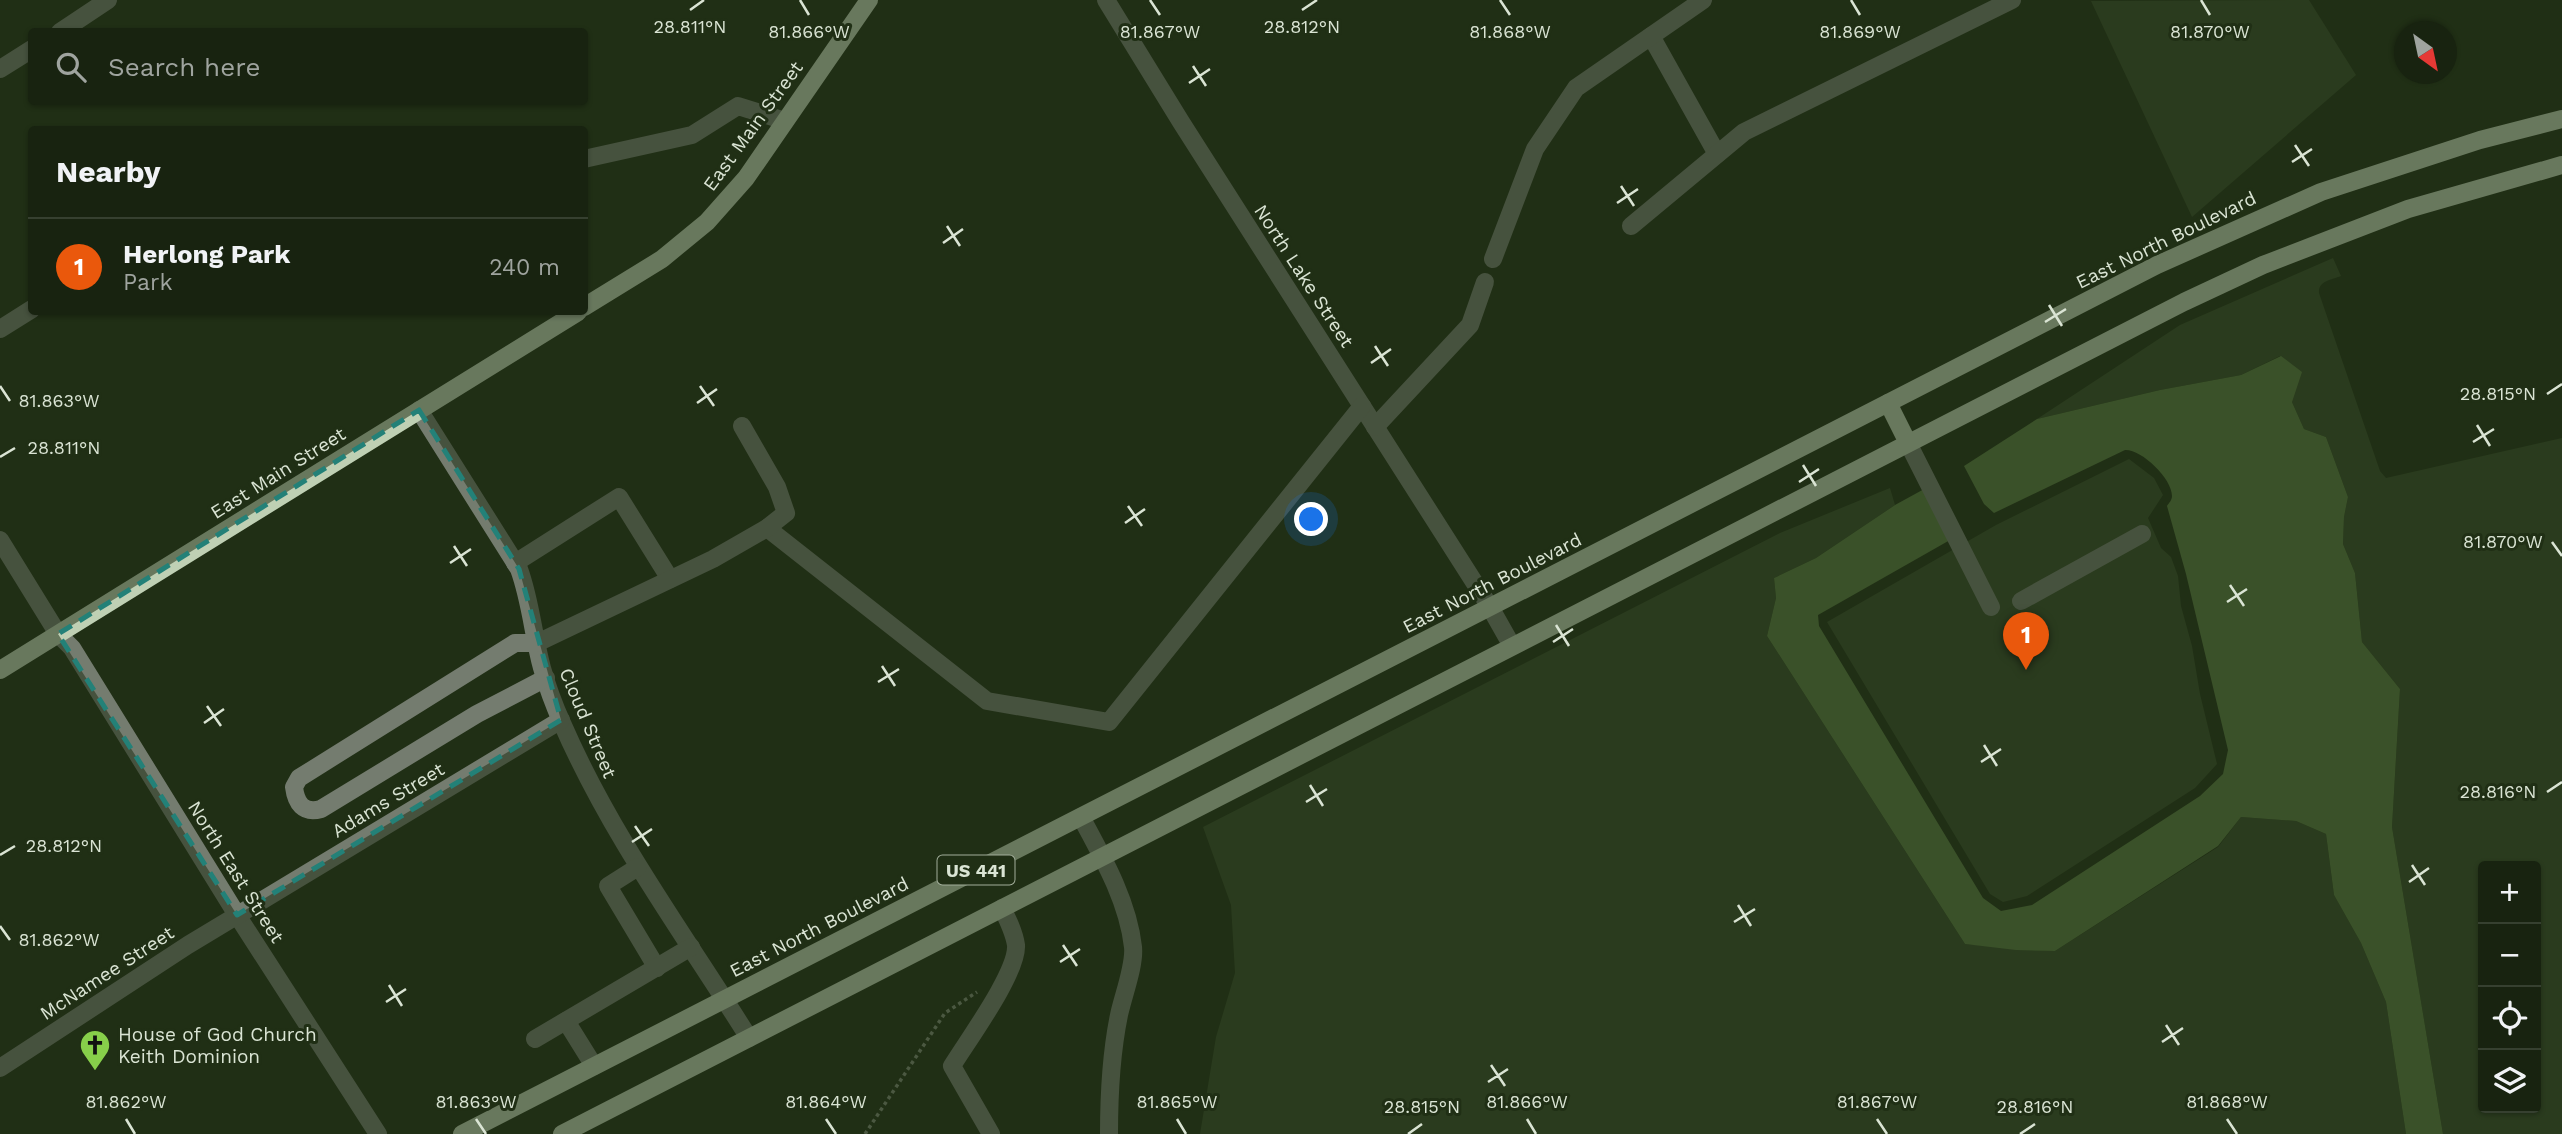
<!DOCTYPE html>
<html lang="en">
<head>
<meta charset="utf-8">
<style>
  body { margin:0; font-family:"Work Sans",sans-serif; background:#212b19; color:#f1f3f6 }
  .controls { position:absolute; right:21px; bottom:21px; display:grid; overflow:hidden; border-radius:7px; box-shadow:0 2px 5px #0004 }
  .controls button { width:63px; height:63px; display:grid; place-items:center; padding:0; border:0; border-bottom:2px solid #364030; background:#182310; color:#f1f3f6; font:35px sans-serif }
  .compass { position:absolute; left:2394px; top:21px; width:63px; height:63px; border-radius:50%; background:#182310; box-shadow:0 2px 5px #0004; rotate:147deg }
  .you { position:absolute; left:1312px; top:520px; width:24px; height:24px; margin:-18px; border:5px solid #fff; border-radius:50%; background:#1a73e8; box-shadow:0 0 0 10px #1a73e833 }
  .badge { display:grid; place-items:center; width:46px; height:46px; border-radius:50%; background:#ea580c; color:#fff; font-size:23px; font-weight:700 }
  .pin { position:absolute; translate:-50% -58px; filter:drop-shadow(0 2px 4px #0008) }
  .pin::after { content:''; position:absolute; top:37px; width:24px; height:21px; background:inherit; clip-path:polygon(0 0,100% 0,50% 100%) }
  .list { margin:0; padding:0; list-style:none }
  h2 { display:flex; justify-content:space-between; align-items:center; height:91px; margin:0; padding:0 28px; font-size:30px }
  h2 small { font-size:23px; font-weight:400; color:#9fa49f }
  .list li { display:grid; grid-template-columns:46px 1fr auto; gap:21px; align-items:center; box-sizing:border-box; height:98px; padding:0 28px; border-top:2px solid #364030 }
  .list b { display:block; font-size:26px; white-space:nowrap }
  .list p { margin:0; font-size:23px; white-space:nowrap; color:#9fa49f }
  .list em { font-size:23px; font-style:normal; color:#9fa49f }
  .icon { flex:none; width:38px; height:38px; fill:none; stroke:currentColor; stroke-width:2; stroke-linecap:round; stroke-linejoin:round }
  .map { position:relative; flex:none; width:2562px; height:1134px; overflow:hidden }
  .search { position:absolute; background:#182310; box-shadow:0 2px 5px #0004; left:28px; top:28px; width:560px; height:77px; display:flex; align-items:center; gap:18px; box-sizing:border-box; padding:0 24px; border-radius:7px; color:#9fa49f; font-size:26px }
  .panel { position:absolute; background:#182310; box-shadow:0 2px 5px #0004; left:28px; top:126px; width:560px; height:189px; border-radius:7px }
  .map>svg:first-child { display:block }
  .green { fill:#364a28; fill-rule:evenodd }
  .water { fill:#597a40 }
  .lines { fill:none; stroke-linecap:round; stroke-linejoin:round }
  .path { stroke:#7e8a76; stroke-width:3.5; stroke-dasharray:3.5 3.5; stroke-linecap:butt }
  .minor { stroke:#747c6f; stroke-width:18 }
  .major { stroke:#bfd0b4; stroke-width:18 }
  .marked { fill:none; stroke:#238178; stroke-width:5; stroke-dasharray:14 9; stroke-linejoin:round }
  .ticks { fill:none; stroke:#dae4d4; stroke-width:2.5 }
  .labels { text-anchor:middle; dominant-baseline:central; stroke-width:6; stroke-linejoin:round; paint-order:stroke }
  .shield { fill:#202f15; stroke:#a2ae9b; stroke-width:2 }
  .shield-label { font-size:18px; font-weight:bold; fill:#dae4d4 }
  .street-label { font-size:19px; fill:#dae4d4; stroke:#202f15 }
  .poi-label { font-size:19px; fill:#dae4d4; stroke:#202f15; text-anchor:start }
  .ticks-label { font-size:18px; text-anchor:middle; fill:#dae4d4; stroke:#202f15; stroke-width:6; stroke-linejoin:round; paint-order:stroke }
</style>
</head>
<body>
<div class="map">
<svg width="2562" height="1134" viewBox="0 0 2562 1134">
  <rect width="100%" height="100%" fill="#202f15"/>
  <!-- green -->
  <g class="green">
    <path d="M 2309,0 L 2356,75 L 2192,217 L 2091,1 Z"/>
    <path d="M 2333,258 L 2341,276 C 2331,280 2318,281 2319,293 L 2380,471 L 2386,478 L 2562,438 L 2562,1134 L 2443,1134 L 2392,827 L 2400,689 L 2362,642 L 2355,573 L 2343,544 L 2344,517 L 2348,497 L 2326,437 L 2304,429 L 2292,402 L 2280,356 L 2241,375 L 2160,390 L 2037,419 L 2180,325 ZM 2483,866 L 2536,866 L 2536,1108 L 2483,1108 Z"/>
    <path d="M 2129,459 L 2154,478 L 2163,495 L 2148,518 L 2161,548 L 2171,557 L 2178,576 L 2181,606 L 2192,646 L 2200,694 L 2217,764 L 2195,788 L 2027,896 L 2003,902 L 1990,894 L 1827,622 L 1996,525 Z"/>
    <path d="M 1890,488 L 1895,505 L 1816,558 L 1774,578 L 1776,598 L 1767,636 L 1965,944 L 2055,951 L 2218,847 L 2241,817 L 2296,821 L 2326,834 L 2334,895 L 2361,943 L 2386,1002 L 2406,1134 L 1200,1134 L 1216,1037 L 1235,973 L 1231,905 L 1203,827 L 1780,533 Z"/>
  </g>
  <!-- water -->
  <path class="water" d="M 2281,356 L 2302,372 L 2292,402 L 2304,429 L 2326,437 L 2348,497 L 2344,517 L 2343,544 L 2355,573 L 2362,642 L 2400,689 L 2392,827 L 2443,1134 L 2406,1134 L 2386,1002 L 2361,943 L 2334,895 L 2326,834 L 2296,821 L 2241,817 L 2218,846 L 2055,951 L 2016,950 L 1965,944 L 1767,636 L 1776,598 L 1774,578 L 1816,558 L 1895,505 L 1926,488 L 1950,540 L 1818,615 L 1819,626 L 1983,898 L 2001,911 L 2032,905 L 2200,796 L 2223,774 L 2228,750 L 2186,574 L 2167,506 C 2169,503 2172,500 2172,496 C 2172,478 2141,449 2125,450 L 1994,513 L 1984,504 L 1964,466 L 2037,419 L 2160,390 L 2241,375 Z"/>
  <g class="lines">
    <!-- path -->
    <path class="path" d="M 865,1134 L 945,1013 L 977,992"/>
    <!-- minor -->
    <g class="minor">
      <path d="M 1106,0 L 1181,122 L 1490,607 L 1512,646"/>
      <path d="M 60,32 L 108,0"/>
      <path d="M 1651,36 L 1717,154"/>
      <path d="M 0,69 L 32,49"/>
      <path d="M 584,159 L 692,135 L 738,106 L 785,121"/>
      <path d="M 1631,226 L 1744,132 L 2012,0"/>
      <path d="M 1493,259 L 1535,149 L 1576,88 L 1703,0"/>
      <path d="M 0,329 L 32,309"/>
      <path d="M 419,410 L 519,569 C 531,602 533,635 542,668 C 547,686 554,705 562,723 C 611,836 684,934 749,1038"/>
      <path d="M 1375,427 L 1470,325 L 1485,282"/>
      <path d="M 1908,443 L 1991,607"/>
      <path d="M 767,528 L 987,701 L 1109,722 L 1362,406"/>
      <path d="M 0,540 L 58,634 L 72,648 L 237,915 L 378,1134"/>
      <path d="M 515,563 L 619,497 L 670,579"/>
      <path d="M 2021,601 L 2142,534"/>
      <path d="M 546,678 L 477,714 L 321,809 C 303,814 296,803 294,787 L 299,778 L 515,643 L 537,643 L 713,559 L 767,528 L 786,513 L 777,487 L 742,426"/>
      <path d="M 1081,817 C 1102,856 1128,901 1133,947 C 1135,965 1123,996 1119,1015 C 1111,1054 1109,1094 1109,1134"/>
      <path d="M 638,867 L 608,886 L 657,968"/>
      <path d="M 566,1021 L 594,1066"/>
      <path d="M 535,1039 L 691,947"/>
      <path d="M 0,1068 L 188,945 L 561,720"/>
      <path d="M 991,1134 L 952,1066 C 968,1040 1018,972 1016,945 C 1014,932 1008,920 1002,908"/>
    </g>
    <!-- major -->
    <g class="major">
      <path d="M 584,307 L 662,259 L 707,222 L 746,178 L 869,0"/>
      <path d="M 1888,403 L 1908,443"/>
      <path d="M 0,670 L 578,312"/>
      <path d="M 462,1134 L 2157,265 L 2321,192 L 2480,140 L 2562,119"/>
      <path d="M 562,1134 L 2184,302 L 2263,265 L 2408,209 L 2562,165"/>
    </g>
  </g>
  <!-- marked area -->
  <path d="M0 0H2562V1134H0ZM 419,410 L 519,569 L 561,720 L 237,915 L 58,634 Z" fill="#202f15" fill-opacity=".55" fill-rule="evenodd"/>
  <path class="marked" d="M 419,410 L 519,569 L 561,720 L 237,915 L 58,634 Z"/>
  <!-- ticks -->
  <path class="ticks" d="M 800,0 L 809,15M 1150,0 L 1160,15M 1500,0 L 1510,15M 1851,0 L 1860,15M 2201,0 L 2210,15M 690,10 L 704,0M 1302,10 L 1317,0M 1193,66 L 1206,86M 1189,83 L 1210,69M 2295,145 L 2309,166M 2292,162 L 2312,149M 1621,186 L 1634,206M 1617,203 L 1638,189M 947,226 L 960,246M 943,243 L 963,229M 2049,305 L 2062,326M 2045,322 L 2066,309M 1375,346 L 1388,366M 1371,363 L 1391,349M 0,386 L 10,401M 700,386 L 714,406M 2547,394 L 2562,384M 697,403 L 717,389M 2477,425 L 2490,446M 2473,442 L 2494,429M 0,457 L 15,448M 1803,465 L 1816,486M 1799,482 L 1819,469M 1128,506 L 1142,526M 1125,523 L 1145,509M 2552,542 L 2562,556M 454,546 L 467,566M 450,563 L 471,549M 2230,585 L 2244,606M 2227,602 L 2247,589M 1556,625 L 1569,646M 1553,642 L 1573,629M 882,666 L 895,686M 878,682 L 899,669M 207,706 L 221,726M 204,723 L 224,709M 1984,745 L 1997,766M 1981,762 L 2001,749M 1310,785 L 1323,806M 2547,792 L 2562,782M 1306,802 L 1327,789M 635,826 L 649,846M 632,842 L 652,829M 0,855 L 15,846M 2412,865 L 2425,885M 2409,882 L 2429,868M 1738,905 L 1751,926M 1734,922 L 1755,909M 0,926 L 10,940M 1063,945 L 1077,966M 1060,962 L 1080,949M 389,985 L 402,1006M 386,1002 L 406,989M 2166,1025 L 2179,1045M 2162,1042 L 2183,1028M 1491,1065 L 1505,1086M 1488,1082 L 1508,1069M 126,1119 L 135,1134M 476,1119 L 486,1134M 826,1119 L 836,1134M 1177,1119 L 1186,1134M 1527,1119 L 1536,1134M 1877,1119 L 1887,1134M 2227,1119 L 2237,1134M 1408,1134 L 1422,1124M 2020,1134 L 2035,1124"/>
  <!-- icons -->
  <defs>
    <g id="church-pin" transform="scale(1.575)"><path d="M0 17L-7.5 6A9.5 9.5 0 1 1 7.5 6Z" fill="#87cf4a" stroke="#202f15"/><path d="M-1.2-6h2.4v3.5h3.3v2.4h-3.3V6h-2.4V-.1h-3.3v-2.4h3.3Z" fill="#111"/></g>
  </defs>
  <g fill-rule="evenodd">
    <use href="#church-pin" x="95" y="1045"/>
  </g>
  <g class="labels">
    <!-- shield labels -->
    <rect class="shield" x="937.5" y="855.5" width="77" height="29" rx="5"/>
    <g class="shield-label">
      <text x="976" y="870">US 441</text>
    </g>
    <!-- street labels -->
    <g class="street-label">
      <text transform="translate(753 126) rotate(-54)">East Main Street</text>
      <text transform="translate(2166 240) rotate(-26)">East North Boulevard</text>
      <text transform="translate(1304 276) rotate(57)">North Lake Street</text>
      <text transform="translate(278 473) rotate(-32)">East Main Street</text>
      <text transform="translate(1492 583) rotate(-27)">East North Boulevard</text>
      <text transform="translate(588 723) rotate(67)">Cloud Street</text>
      <text transform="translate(388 800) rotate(-31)">Adams Street</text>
      <text transform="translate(236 872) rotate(58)">North East Street</text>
      <text transform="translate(819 927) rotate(-27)">East North Boulevard</text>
      <text transform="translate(107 973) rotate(-33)">McNamee Street</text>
    </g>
    <!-- poi labels -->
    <g class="poi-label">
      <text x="118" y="1034">House of God Church<tspan x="118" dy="22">Keith Dominion</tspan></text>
    </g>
  </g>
  <g class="ticks-label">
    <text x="690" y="33">28.811°N</text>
    <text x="1302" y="33">28.812°N</text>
    <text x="809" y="38">81.866°W</text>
    <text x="1160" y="38">81.867°W</text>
    <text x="1510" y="38">81.868°W</text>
    <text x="1860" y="38">81.869°W</text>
    <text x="2210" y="38">81.870°W</text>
    <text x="2498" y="400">28.815°N</text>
    <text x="59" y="407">81.863°W</text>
    <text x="64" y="454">28.811°N</text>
    <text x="2503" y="548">81.870°W</text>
    <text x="2498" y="798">28.816°N</text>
    <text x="64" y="852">28.812°N</text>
    <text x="59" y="946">81.862°W</text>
    <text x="126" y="1108">81.862°W</text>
    <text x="476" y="1108">81.863°W</text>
    <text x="826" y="1108">81.864°W</text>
    <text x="1177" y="1108">81.865°W</text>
    <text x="1527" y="1108">81.866°W</text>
    <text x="1877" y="1108">81.867°W</text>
    <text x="2227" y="1108">81.868°W</text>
    <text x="1422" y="1113">28.815°N</text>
    <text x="2035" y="1113">28.816°N</text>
  </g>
</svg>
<div class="controls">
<button>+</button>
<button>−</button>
<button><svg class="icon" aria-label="locate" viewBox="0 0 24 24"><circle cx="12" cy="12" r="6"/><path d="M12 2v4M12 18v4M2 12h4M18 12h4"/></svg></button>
<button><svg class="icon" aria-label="layers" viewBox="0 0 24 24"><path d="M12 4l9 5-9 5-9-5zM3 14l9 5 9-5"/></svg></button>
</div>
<svg class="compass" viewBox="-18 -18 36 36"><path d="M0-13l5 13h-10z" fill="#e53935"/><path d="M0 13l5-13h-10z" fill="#9fa49f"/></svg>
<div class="you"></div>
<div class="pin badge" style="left:2026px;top:670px">1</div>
<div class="search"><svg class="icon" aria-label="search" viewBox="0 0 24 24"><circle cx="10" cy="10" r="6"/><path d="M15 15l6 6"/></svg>Search here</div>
<section class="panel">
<h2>Nearby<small></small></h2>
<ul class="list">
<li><span class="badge">1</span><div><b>Herlong Park</b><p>Park</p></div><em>240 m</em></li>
</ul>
</section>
</div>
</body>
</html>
